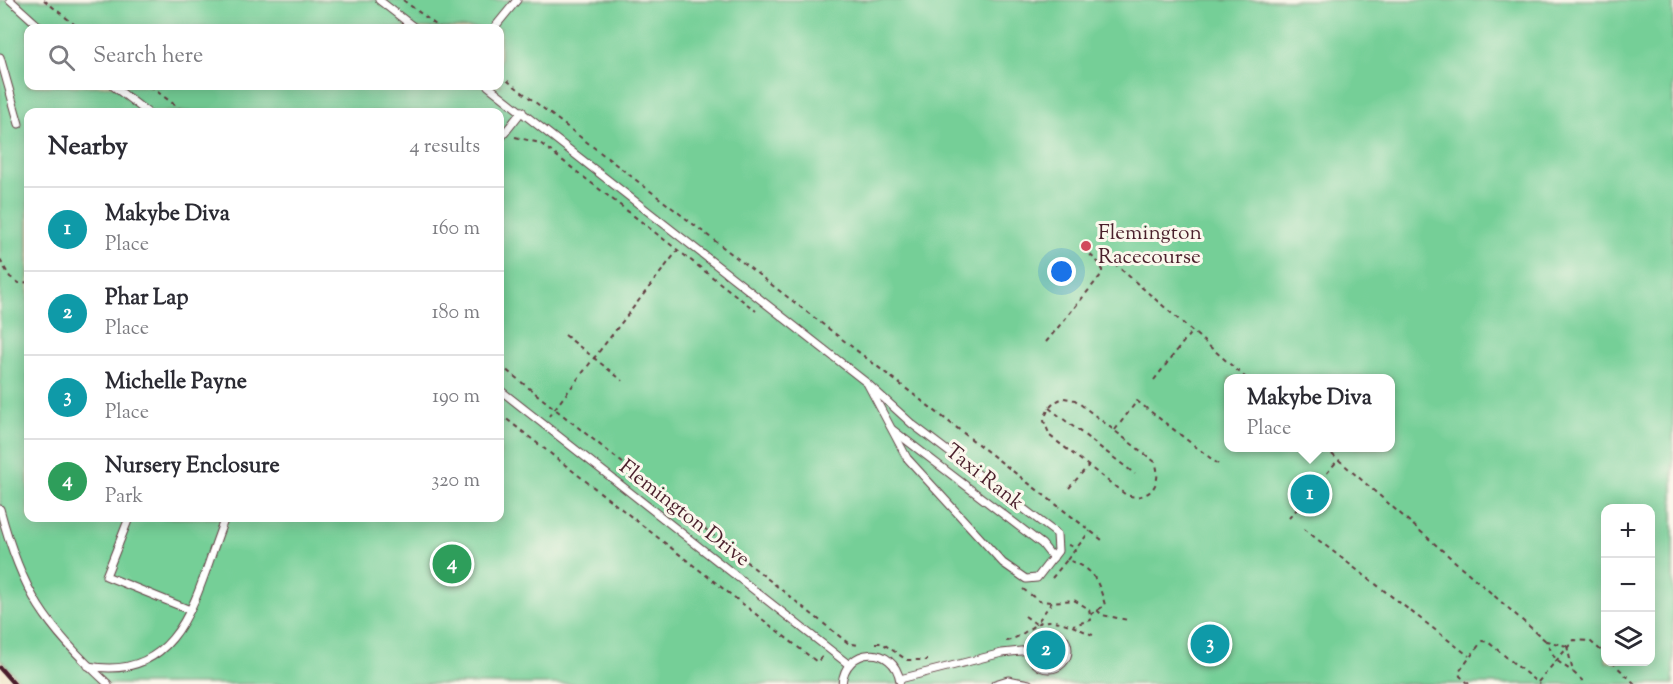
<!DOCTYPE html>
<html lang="en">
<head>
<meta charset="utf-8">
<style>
  body { margin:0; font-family:"Sorts Mill Goudy",serif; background:#f2f2f3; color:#2b2b33 }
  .controls { position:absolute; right:18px; bottom:18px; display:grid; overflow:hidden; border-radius:12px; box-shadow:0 3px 15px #0003 }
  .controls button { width:54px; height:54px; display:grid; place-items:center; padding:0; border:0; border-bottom:2px solid #e1e1e2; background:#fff; color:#2b2b33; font:30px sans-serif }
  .you { position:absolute; left:1062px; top:272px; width:21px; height:21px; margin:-15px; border:4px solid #fff; border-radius:50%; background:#1a73e8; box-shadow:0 0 0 9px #1a73e833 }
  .badge { display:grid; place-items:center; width:39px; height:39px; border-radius:50%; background:#7c3aed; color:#fff; font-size:20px; font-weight:700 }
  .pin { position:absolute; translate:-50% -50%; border:3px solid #fff; box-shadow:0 2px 6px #0006 }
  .popup { position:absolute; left:1224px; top:374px; width:171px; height:78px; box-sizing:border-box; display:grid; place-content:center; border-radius:12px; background:#fff; filter:drop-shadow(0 2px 4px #0005); font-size:20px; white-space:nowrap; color:#7c7c81 }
  .popup b { font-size:22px; color:#2b2b33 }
  .popup::after { content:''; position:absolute; left:50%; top:100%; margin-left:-12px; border:12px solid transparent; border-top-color:#fff }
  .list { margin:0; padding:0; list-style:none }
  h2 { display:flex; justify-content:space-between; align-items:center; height:78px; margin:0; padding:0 24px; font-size:26px }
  h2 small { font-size:20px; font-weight:400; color:#7c7c81 }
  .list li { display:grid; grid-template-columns:39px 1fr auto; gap:18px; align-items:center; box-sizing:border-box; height:84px; padding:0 24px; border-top:2px solid #e1e1e2 }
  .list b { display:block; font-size:22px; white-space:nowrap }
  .list p { margin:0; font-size:20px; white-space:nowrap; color:#7c7c81 }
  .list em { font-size:20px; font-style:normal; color:#7c7c81 }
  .icon { flex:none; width:33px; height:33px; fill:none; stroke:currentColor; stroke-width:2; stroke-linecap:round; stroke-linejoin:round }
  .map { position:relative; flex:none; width:1673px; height:684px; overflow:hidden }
  .search { position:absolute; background:#fff; box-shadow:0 3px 15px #0003; left:24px; top:24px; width:480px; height:66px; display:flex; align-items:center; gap:15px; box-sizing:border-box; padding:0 21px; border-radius:12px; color:#7c7c81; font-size:22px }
  .panel { position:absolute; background:#fff; box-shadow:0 3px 15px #0003; left:24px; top:108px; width:480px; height:414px; border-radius:12px }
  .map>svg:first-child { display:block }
  .green { fill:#75cf97; stroke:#607761; stroke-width:1.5; fill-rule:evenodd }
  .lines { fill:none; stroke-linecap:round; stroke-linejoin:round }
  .lane-casing { stroke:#623c41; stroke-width:9 }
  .path { stroke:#623c41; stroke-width:2; stroke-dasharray:4.5 4.5; stroke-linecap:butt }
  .lane { stroke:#fff; stroke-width:7 }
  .rail { stroke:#4a1f2b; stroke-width:4.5 }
  .poi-dot { fill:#d1495b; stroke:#fbf7ec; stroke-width:2 }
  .labels { text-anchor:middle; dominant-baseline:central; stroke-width:6; stroke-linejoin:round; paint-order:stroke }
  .poi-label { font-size:21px; fill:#4a1f2b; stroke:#fbf7ec; text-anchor:start }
  .street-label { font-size:21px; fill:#4a1f2b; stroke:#fbf7ec }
</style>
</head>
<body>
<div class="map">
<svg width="1673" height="684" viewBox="0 0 1673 684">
  <rect width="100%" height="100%" fill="#fbf7ec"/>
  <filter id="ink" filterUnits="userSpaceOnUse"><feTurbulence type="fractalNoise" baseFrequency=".0167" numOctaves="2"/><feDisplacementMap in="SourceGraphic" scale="12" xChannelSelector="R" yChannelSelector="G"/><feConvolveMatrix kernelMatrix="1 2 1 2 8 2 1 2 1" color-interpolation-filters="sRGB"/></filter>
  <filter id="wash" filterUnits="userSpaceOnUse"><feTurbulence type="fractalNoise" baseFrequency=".008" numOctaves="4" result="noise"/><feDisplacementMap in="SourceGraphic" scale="24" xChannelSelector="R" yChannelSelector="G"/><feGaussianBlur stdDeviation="1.35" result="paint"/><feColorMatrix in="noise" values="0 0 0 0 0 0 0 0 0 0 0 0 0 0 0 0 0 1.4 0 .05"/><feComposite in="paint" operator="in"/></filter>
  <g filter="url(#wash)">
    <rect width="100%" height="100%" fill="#ecdebb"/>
    <!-- green -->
    <path class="green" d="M 0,0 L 1673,0 L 1673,684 L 22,684 L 0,659 ZM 28,28 L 500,28 L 500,86 L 28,86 ZM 28,112 L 500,112 L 500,518 L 28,518 ZM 1229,378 L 1391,378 L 1391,448 L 1229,448 ZM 1606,508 L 1650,508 L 1650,662 L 1606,662 Z"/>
  </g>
  <g filter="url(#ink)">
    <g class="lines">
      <!-- lane casing -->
      <g class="lane-casing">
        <g id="lane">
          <path d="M 10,0 L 41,28"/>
          <path d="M 379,0 L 415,28"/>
          <path d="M 494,28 L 517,0"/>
          <path d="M 0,57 L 19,124"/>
          <path d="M 113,86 L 147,112"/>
          <path d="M 488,86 L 867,383 L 907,458 L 1003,563 L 1026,579 L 1037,578 L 1058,551 L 1057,534 L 912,424 L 867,383"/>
          <path d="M 500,139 L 522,111"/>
          <path d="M 500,390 L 848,664"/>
          <path d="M 893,430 L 1042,544 L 1053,558"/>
          <path d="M 0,509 C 22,592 45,626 108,684"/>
          <path d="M 129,518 L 106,576 L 190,610"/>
          <circle cx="1049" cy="650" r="19"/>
          <path d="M 88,666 C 186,684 198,583 225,518"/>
          <path d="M 900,679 L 1002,653 L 1030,650"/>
          <path d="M 842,684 C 845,646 894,644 900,681"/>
          <path d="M 995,684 L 1008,680 L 1029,684"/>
        </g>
      </g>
      <!-- path -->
      <g class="path">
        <path d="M 44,0 L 79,28"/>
        <path d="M 403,0 L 440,28"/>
        <path d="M 500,75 L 1102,540"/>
        <path d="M 150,86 L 184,112"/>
        <path d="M 515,137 L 540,143 L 756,311"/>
        <path d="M 0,260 L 10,277 L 19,283 L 28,282"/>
        <path d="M 1102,266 L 1108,258 L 1246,378"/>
        <path d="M 565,335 L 623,381"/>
        <path d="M 1046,342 L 1102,274 L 1102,266 L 1082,247"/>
        <path d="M 500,365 L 848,643 L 858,645"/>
        <path d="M 1154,380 L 1192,331"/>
        <path d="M 1064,398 L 1075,400 L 1155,462 C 1163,483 1150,502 1126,495 L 1050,436 L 1044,421 C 1047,409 1052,402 1064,398 Z"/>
        <path d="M 1049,408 L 1135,474"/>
        <path d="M 500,414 L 817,662 L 822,657"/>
        <path d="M 549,416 L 678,250"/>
        <path d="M 1115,430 L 1137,401 L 1218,464"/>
        <path d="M 1325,448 L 1546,641"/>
        <path d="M 1307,481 L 1323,494 L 1313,505 L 1298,491 Z"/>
        <path d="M 1315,487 L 1338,460"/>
        <path d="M 1069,488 L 1088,466"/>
        <path d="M 1289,518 L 1306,499"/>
        <path d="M 1304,529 L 1469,656"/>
        <path d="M 1068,545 L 1077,548"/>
        <path d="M 1067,560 L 1090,531"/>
        <path d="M 1052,578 L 1067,560 C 1093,567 1098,580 1105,605 L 1090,615"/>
        <path d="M 1023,589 L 1039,601 L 1052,602"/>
        <path d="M 1097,610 L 1102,615 L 1128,620"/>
        <path d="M 1025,616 L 1036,624 L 1052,602 L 1074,600 L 1089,609 L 1091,620 L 1073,625"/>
        <path d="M 1006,641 C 1019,638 1024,632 1035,625 C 1052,614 1076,628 1093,635"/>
        <path d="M 876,643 L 882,643 L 907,660 L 927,660"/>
        <path d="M 1567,646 L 1546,641 L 1556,660 L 1573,672"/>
        <path d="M 1567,646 L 1573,672 L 1586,684"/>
        <path d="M 1612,662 L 1635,684"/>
        <path d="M 1538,682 L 1574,640 L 1590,641 L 1606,655"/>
        <path d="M 1469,684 L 1460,676 L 1459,672 L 1482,641 L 1488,642 L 1539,684"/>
      </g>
      <!-- lane -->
      <use href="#lane" class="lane"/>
      <!-- rail -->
      <path class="rail" d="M 0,668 L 14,684"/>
    </g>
  </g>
  <!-- markers -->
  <circle class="poi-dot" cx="1086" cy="246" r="6"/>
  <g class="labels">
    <!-- poi labels -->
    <g class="poi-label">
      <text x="1098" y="234">Flemington<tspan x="1098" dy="24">Racecourse</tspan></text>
    </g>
    <!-- street labels -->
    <g class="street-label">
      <text transform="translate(984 478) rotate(38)">Taxi Rank</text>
      <text transform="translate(684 514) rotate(38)">Flemington Drive</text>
    </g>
  </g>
</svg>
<div class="controls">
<button>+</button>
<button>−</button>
<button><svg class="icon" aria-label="layers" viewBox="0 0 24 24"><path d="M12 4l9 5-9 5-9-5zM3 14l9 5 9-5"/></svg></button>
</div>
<div class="you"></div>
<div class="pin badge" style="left:1310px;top:494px;background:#0f9aa8">1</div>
<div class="popup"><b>Makybe Diva</b>Place</div>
<div class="pin badge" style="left:1046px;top:650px;background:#0f9aa8">2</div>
<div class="pin badge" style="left:1210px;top:644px;background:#0f9aa8">3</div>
<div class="pin badge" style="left:452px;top:564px;background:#2e9e5b">4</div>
<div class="search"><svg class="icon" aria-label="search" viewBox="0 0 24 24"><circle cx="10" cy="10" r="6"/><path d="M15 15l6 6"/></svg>Search here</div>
<section class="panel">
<h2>Nearby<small>4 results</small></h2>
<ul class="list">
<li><span class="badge" style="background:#0f9aa8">1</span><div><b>Makybe Diva</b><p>Place</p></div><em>160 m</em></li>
<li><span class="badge" style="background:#0f9aa8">2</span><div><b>Phar Lap</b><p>Place</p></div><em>180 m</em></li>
<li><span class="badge" style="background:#0f9aa8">3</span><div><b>Michelle Payne</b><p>Place</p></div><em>190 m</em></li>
<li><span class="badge" style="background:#2e9e5b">4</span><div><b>Nursery Enclosure</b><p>Park</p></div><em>320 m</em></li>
</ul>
</section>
</div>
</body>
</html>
